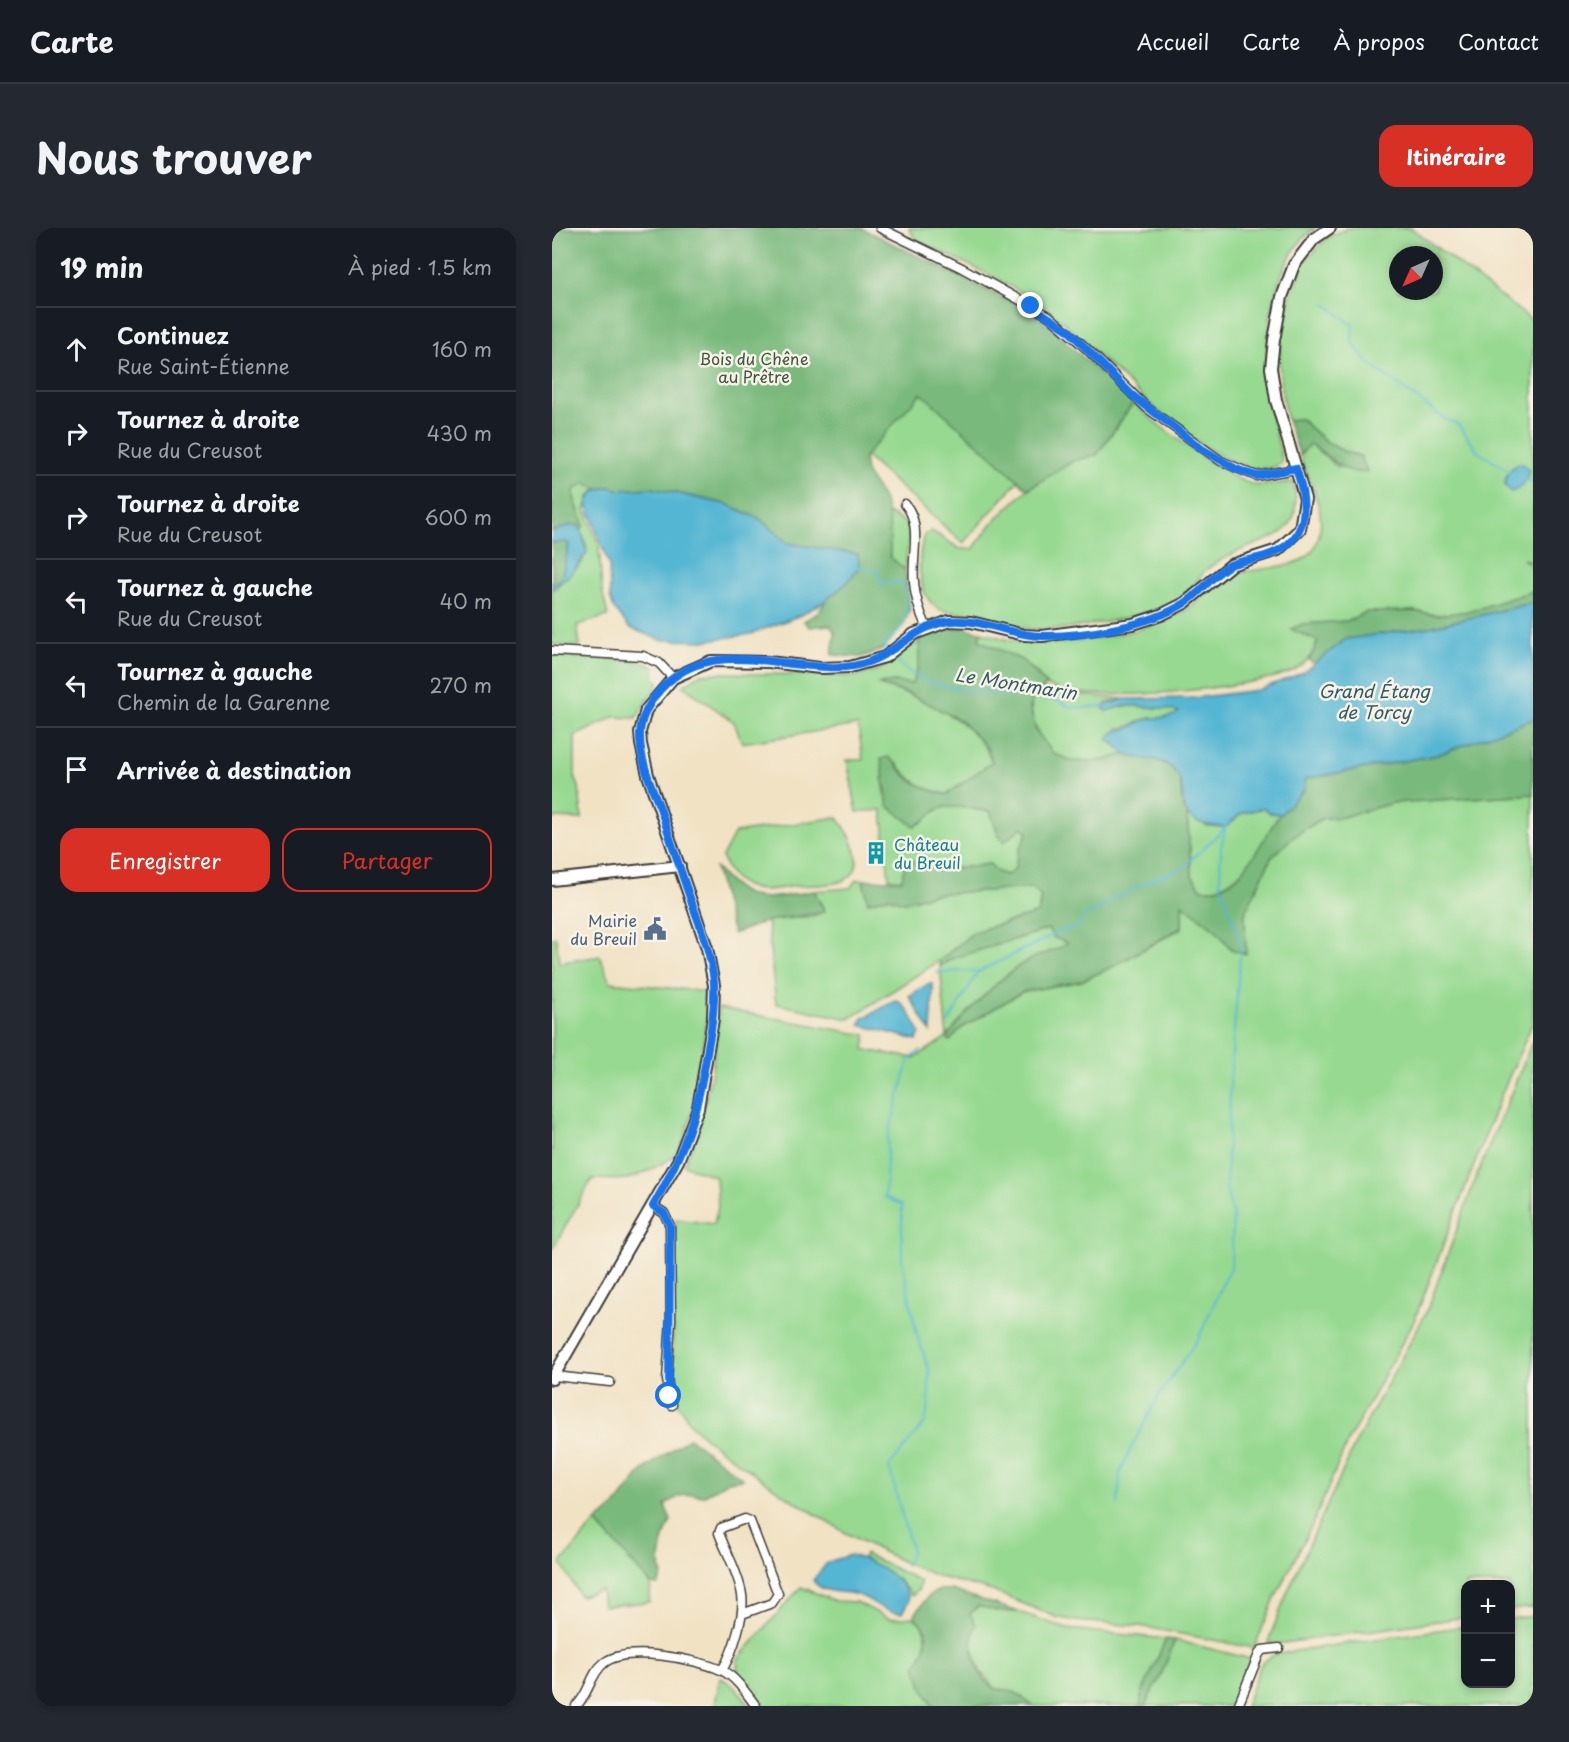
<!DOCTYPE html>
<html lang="fr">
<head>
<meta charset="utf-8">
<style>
  body { margin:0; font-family:"Playpen Sans",sans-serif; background:#242831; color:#f1f3f6 }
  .controls { position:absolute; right:18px; bottom:18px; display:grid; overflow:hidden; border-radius:12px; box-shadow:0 3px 9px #0003 }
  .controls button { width:54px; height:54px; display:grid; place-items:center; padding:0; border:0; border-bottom:2px solid #363941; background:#171b24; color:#f1f3f6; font:30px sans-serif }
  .compass { position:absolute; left:837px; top:18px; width:54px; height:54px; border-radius:50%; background:#171b24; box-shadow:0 3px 9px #0003; rotate:225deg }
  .stop { position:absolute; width:18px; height:18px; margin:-14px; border:4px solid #1a73e8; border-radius:50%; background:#fff }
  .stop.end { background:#1a73e8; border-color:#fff; box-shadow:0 2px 6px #0008 }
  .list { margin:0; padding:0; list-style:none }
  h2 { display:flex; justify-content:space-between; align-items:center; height:78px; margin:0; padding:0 24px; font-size:26px }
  h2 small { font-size:20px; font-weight:400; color:#9ea1a6 }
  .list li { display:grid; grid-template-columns:39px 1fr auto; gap:18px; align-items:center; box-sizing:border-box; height:84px; padding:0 24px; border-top:2px solid #363941 }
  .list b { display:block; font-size:22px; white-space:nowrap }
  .list p { margin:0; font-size:20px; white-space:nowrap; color:#9ea1a6 }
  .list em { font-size:20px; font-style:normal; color:#9ea1a6 }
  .actions { display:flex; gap:12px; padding:18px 24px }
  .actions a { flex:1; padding:14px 0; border:2px solid #d93025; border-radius:18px; text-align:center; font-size:21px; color:#d93025 }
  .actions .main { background:#d93025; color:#fff }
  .icon { flex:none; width:33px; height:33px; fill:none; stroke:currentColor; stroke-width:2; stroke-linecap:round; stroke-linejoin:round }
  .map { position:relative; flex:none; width:981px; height:1478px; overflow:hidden; border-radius:18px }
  header { display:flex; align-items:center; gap:36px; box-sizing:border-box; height:84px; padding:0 30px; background:#171b24; border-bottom:2px solid #363941 }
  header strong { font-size:28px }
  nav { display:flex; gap:33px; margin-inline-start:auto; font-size:21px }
  .intro { display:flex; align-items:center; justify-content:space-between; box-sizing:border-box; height:144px; padding:0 36px }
  h1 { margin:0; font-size:42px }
  .button { padding:15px 27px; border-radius:18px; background:#d93025; color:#fff; font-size:21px; font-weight:700 }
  main { display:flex; gap:36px; padding:0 36px }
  aside { flex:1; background:#171b24; border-radius:18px; box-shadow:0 3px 9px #0003 }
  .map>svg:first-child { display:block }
  .green { fill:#97d991; stroke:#5a7a56; stroke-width:1.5; fill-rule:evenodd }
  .forest { fill:#79b97b; stroke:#4a6a4c; stroke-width:1.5 }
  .water { fill:#55b6d3; stroke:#386978; stroke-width:1.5 }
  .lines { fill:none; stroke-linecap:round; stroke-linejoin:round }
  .stream { stroke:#55b6d3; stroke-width:2 }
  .minor-casing { stroke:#3c3a35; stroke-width:11 }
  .tertiary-casing { stroke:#3c3a35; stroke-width:14 }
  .minor { stroke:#fff; stroke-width:8 }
  .tertiary { stroke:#fff; stroke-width:10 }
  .route { stroke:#1a73e8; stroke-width:8 }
  .labels { text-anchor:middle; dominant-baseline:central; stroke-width:5; stroke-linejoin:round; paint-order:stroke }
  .park-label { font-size:16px; fill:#41553f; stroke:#f7f3e8 }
  .culture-label { font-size:16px; fill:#0d838f; stroke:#f7f3e8; text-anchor:start }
  .service-label { font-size:16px; fill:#4e5e75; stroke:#f7f3e8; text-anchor:end }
  .water-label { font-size:18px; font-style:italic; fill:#335a65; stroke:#f7f3e8 }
</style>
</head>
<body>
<header>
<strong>Carte</strong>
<nav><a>Accueil</a><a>Carte</a><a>À propos</a><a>Contact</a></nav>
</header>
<div class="intro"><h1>Nous trouver</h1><a class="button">Itinéraire</a></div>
<main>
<aside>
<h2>19 min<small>À pied · 1.5 km</small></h2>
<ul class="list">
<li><svg class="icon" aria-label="ahead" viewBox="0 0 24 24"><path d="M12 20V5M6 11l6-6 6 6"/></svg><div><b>Continuez</b><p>Rue Saint-Étienne</p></div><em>160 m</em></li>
<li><svg class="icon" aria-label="right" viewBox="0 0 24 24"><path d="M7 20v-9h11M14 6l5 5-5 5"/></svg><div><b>Tournez à droite</b><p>Rue du Creusot</p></div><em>430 m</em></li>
<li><svg class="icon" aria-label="right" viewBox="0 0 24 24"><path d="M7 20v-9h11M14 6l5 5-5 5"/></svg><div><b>Tournez à droite</b><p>Rue du Creusot</p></div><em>600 m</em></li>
<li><svg class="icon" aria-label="left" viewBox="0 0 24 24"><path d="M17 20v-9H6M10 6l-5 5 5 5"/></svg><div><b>Tournez à gauche</b><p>Rue du Creusot</p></div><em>40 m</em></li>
<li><svg class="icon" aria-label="left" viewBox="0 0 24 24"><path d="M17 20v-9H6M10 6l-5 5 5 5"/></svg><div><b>Tournez à gauche</b><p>Chemin de la Garenne</p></div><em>270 m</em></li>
<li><svg class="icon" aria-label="arrive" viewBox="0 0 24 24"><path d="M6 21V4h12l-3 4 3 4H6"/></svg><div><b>Arrivée à destination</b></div></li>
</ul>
<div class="actions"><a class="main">Enregistrer</a><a>Partager</a></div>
</aside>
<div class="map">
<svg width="981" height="1478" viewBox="0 0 981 1478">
  <rect width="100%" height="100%" fill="#f7f3e8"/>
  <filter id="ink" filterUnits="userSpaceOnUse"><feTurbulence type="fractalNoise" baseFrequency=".0167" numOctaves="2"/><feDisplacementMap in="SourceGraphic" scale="12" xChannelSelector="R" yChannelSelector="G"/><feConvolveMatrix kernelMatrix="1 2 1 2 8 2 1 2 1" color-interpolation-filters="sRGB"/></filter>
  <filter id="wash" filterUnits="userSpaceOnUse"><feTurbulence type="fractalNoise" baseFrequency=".008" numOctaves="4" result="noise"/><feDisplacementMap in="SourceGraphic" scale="24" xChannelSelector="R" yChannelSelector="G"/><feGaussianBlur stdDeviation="1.35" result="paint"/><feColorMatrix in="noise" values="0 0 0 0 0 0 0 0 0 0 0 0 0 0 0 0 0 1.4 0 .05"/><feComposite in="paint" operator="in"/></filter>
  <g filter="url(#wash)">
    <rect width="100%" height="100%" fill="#f1e2c4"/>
    <!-- green -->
    <g class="green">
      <path d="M 357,0 L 764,0 C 718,28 709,127 717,177 C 720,196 728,215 730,235 C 674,272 544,118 503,87 C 465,57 407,33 363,11 Z"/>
      <path d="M 795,0 L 859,0 L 981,93 L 981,334 L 971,331 L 981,339 L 981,363 L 919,383 L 886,387 L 861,383 L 815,384 L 796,393 L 750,396 L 751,407 L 767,413 C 760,427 755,436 740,443 C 703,460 529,478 495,457 C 490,454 487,447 483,443 C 468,430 444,421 427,412 L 429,404 C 443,408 459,414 474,415 C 522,418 601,405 641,377 C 652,370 660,355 672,350 C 696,338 748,344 761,322 C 780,289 759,260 748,227 L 758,216 L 786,239 L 808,228 C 784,223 766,208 749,191 L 735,192 C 725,147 724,114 738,69 C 742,57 751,47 751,35 L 775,10 ZM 846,27 L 882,27 L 882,63 L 846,63 Z"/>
      <path d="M 369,164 L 468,251 L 411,315 L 313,228 Z"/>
      <path d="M 581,175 C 603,195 677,253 704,257 C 715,258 730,255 741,254 C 755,315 711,307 673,330 C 667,333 659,337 654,342 C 642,354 637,369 619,376 C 587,389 515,404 481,401 C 460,400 439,391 419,386 C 409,384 392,386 384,379 C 364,364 366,329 372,307 L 380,303 L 408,321 L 421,321 L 442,293 L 476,261 L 521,233 L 545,226 Z"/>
      <path d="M 33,254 L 45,261 L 38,267 L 33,282 L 47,317 L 50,363 L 56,388 L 25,397 L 28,418 L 0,417 L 0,362 L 29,336 L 35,320 L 29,301 L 32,298 L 22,270 L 22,262 Z"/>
      <path d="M 336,285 L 355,296 L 357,310 L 353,342 L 338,329 Z"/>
      <path d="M 367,412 L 367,436 L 360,457 L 342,454 L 327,457 C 366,468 427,493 440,534 L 395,566 C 376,565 354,550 345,535 L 330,550 L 336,577 L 362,598 C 373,595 376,587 385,582 C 399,574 423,583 438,583 L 447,608 L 470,599 L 477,604 L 467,622 L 462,643 L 455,647 L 445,644 L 438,636 C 414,639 378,647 359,631 L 353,634 L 350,652 L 337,650 L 330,582 L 305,584 L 295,532 L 311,532 L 306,497 L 190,515 L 182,494 L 131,458 L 149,446 L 166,445 L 307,448 L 329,441 Z"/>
      <path d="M 0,428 L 88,433 L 102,439 L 102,449 L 107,455 L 84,490 L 62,489 L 23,508 L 23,549 L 27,559 L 30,591 L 0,590 Z"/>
      <path d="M 489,461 L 516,466 L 572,471 L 554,475 L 554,483 C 561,481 567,479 574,478 C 579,477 624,481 627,484 C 618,493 607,488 594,491 C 583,494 579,500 567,500 L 556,512 L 566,517 L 574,526 C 554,532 521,541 502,526 C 497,522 494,515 490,511 C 481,498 477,483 481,467 Z"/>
      <path d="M 981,566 L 981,794 L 947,872 L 862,1093 L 795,1215 L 763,1291 L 723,1370 L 702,1420 L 588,1398 L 524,1393 L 504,1389 L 438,1362 L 388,1349 L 355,1336 L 294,1305 L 234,1268 L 162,1217 L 141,1199 L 125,1175 L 120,1157 L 123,1003 L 124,991 L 162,996 L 166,979 L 164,949 L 132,937 C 154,887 164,834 167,780 L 314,807 L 312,822 L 363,830 L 395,809 L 388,738 L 399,731 L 496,701 L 516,715 L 498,726 L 481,730 L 449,753 L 395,809 L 470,764 L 529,753 L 560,739 L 630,700 L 629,675 L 664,702 L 680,722 L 693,685 L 719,630 L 742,608 L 771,590 L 787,590 L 840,575 Z"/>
      <path d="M 711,580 L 719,585 L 729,586 C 711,613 688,666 649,661 L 640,648 L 635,587 L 655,598 L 674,599 L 690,585 Z"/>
      <path d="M 285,589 C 297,604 320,641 290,653 C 277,658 257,657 243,658 C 229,660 210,665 197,659 C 183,654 175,643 170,629 L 183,605 Z"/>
      <path d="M 304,652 L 311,652 L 317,674 L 336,669 L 352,674 L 382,666 L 482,660 L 489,669 L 486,685 L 422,704 L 387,733 L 297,791 L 224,776 L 215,693 L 261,688 L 273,683 L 262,663 L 298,660 Z"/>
      <path d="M 4,709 L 7,735 L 48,728 L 58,754 L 156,764 C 155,796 143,909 121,929 C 117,933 110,935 105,938 C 76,954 72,952 40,951 L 0,1022 L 0,710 Z"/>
      <path d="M 981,812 L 981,1379 L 959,1382 L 958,1356 L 914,1356 L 913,1389 L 725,1416 L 716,1414 L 735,1365 L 805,1212 L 875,1083 L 923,952 Z"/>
      <path d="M 44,1294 L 99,1356 L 97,1374 L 51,1378 L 49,1362 L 28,1368 L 9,1335 Z"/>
      <path d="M 313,1326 L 368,1353 L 367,1361 L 360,1368 L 347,1352 L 311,1330 Z"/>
      <path d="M 249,1359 L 283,1373 L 304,1374 L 338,1391 L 361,1389 L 367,1393 L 373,1403 L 375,1420 L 366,1446 L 381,1478 L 210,1478 L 186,1447 L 185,1432 Z"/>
      <path d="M 427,1378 L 444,1383 L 467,1384 L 515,1401 L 614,1411 L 590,1465 L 588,1478 L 481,1478 L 462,1464 L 444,1461 L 428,1443 L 420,1417 L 418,1386 Z"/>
      <path d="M 981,1388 L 981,1478 L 693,1478 L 709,1436 L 723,1426 L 913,1398 L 914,1456 L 958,1456 L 959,1391 Z"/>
      <path d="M 623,1412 L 699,1431 L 682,1478 L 592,1478 L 607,1452 Z"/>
      <path d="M 168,1449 L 184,1460 L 199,1478 L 165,1478 L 163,1476 Z"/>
    </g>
    <!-- forest -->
    <g class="forest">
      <path d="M 0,0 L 309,0 L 482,85 L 581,175 L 545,227 L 521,233 L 476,261 L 369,165 L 313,228 C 309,249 327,258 333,276 C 339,292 338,312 338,329 L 353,342 L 358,381 L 352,396 L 330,422 L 309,429 L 280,427 L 283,405 L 278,397 L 257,399 L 252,393 L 266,385 L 273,373 L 295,355 L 296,325 L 280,324 L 235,315 L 174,276 L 100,260 L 67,262 L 58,259 L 45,261 L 33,255 L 22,262 L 22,270 L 32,298 L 19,297 L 0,304 Z"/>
      <path d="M 749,191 C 766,208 783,224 808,228 L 816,244 C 791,248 778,228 758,216 L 748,227 L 735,192 Z"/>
      <path d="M 14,314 L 17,316 L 10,349 L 5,355 L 0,355 L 0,315 Z"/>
      <path d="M 981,363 L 981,375 L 878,399 L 794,411 L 762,436 L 757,432 L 766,413 L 739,401 L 751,396 L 796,393 L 815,384 L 861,383 L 886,387 L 919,383 Z"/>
      <path d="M 413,400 L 429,404 L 427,412 L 470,432 L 495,457 L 481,467 L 478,479 L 484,503 L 502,526 L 522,533 L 549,533 L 574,526 L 603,531 L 618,538 L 628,550 L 630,577 L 635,587 L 640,648 L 650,661 C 691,666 708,611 729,585 C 736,577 745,569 752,562 L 753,551 L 885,527 L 981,491 L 981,566 L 840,575 L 787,590 L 771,590 L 742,608 L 719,630 L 693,685 L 694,726 L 680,722 L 664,702 L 630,676 L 630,699 L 560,739 L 529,753 L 470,764 L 409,800 L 398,813 L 395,809 C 413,785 454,742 481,730 C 494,724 503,724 515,715 L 502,710 L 496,701 L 399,731 L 388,738 L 387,733 L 422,704 L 486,685 L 489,669 L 481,660 L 382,666 L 352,674 L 336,669 L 316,674 L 311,652 L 350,652 L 353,634 L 359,631 C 378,647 414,639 438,636 L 445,644 L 455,647 L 462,642 L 467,622 L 476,604 L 470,599 L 452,614 L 447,608 L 438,583 C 423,583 398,574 385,582 C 376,587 373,595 362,598 L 336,578 L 329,531 L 336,529 C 344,534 345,539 352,546 C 360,555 383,565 395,566 L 440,534 L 436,521 L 408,492 L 355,465 L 325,456 L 342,454 L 360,456 L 367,436 L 367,412 L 395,401 Z"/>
      <path d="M 163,639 C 198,681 213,670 262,663 L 273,684 L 215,693 L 181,706 Z"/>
      <path d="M 137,1210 L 191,1251 L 176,1253 L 151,1268 C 134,1264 126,1268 113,1277 L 119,1293 C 111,1306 105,1334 110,1348 L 106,1357 L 99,1356 L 44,1294 L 63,1278 L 91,1242 Z"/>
      <path d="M 388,1362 L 399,1362 L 467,1384 L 444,1383 L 426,1378 L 418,1386 L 424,1397 C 415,1415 423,1450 443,1460 C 449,1463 457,1461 462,1464 C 469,1467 475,1474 481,1478 L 381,1478 L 369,1456 L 364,1437 C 375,1420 382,1402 361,1389 L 377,1367 Z"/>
      <path d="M 614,1411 L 623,1412 L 607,1452 L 592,1478 L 588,1478 L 590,1465 Z"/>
    </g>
    <!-- water -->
    <g class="water">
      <path d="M 969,235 L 977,242 C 976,251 969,261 959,264 L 953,258 C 952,247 959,238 969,235 Z"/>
      <path d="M 58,259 L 67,262 L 100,260 L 174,276 L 208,291 L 235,315 L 306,326 L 307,339 L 295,355 L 273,373 L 249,387 L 199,406 L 151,413 L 109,412 L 78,400 L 62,381 L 58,369 L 57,337 L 35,277 C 39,264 44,261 58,259 Z"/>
      <path d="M 19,297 L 24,297 L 29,301 L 35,325 L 21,344 L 0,362 L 0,355 L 5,355 L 10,349 L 17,316 L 13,314 L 0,315 L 0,304 Z"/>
      <path d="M 981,375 L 981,491 L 885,527 L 753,551 L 752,561 L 729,586 L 718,585 L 711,580 L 690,585 L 674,599 C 608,596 646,564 619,539 C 606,527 588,534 574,526 C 568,522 564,516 556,512 C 561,499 569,504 579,499 C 585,496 589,492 596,491 C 607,488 618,492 627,484 C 624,481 579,477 574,478 C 567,479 561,481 554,483 L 550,479 L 572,471 L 641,470 L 706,462 L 750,445 L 794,411 L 878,399 Z"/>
      <path d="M 376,756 L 381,756 L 381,761 L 379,804 L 357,768 Z"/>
      <path d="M 344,772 C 355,777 363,795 368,805 L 365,812 L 308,797 L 310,791 Z"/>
      <path d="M 298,1327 C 320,1332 352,1349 357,1372 L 350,1385 C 332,1386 322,1372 306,1367 C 291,1362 270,1367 261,1352 L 276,1334 Z"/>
    </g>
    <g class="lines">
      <!-- stream -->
      <g class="stream">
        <path d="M 774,76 L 801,97 L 800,114 L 815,134 L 891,190 L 907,197 L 926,224 L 959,244"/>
        <path d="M 971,252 L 981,254"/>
        <path d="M 306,339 L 325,343 L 330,358 L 344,354 L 353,358 C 360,388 353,397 333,418 L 336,423"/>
        <path d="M 340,427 C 371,472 454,462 503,472 C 509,473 514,478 520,479 C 528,480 543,479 552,478"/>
        <path d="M 385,745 L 406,743 L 426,744"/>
        <path d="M 396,795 L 426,744 L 513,701 L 524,701 L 534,687 L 548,681 L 553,675 L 604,650 L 629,641 L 674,599"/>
        <path d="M 566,1276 L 568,1245 L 579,1220 L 608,1166 L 646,1111 L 679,1038 L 681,989 L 674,960 L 679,839 L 689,717 L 668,654 L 669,620 L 674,596"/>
        <path d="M 354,1338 L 360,1323 L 337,1239 L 373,1194 L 377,1176 L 377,1142 L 365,1107 L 350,1033 L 350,977 L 333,969 L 336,908 L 357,832 L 369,822"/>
      </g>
    </g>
  </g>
  <g filter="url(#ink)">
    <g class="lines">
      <!-- minor casing -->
      <g class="minor-casing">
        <g id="minor">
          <path d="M 328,0 L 410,40 L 497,88 L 533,119 L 595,180 L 669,233 L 704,248 L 744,241"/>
          <path d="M 353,276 C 371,297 359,328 362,354 C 363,370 368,385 375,400"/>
          <path d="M 0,423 L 91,428 L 107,435 L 121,450"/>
          <path d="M 101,978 L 112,985 L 118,998 L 119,1092 L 115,1152 L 120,1177"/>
          <path d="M 2,1148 L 58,1154"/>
          <path d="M 170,1442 C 181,1425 193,1387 190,1367 C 187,1346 174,1324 167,1305 L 169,1300 L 193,1291 L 198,1293 L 226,1366 L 220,1375 L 190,1386"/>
          <path d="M 24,1478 C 37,1467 38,1446 52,1435 C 74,1417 144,1431 169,1442 C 183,1448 195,1466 204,1478"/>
          <path d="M 686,1478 L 707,1426 L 710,1422 L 727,1420"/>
        </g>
      </g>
      <!-- tertiary casing -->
      <g class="tertiary-casing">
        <g id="tertiary">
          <path d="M 0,652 L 128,638"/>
          <path d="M 0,1151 L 126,933 L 146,880 L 161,791 L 162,757 L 155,720 L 96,547 L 89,516 L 88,504 L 94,482 L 121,450 L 159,433 L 217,434 L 268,440 L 298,439 L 333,429 L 362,406 L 397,393 L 419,394 L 472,407 L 490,408 L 581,396 L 609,387 L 633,375 L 679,337 L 726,322 L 748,301 L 753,271 L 724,172 L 719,140 L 722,112 L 730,69 L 742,37 L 762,11 L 778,0"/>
        </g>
      </g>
      <!-- minor -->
      <use href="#minor" class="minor"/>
      <!-- tertiary -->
      <use href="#tertiary" class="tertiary"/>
    </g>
  </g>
  <g class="lines" filter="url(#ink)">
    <!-- route -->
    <path class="route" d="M 117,1168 L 118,998 L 112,985 L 101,978 C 134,922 146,883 156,819 C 160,798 163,776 162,754 C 159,724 147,695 137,667 C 127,638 118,609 108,580 C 99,557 87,530 88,505 C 89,484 105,462 121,450 C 168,412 238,443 293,439 C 341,435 356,398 399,393 C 428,390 458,407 488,408 C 531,409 597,398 633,375 C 650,364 661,346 678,337 C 690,332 704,332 716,327 C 759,312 756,276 744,240 L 704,248 L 684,241 L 650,221 L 580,167 L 516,102 L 479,78"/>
  </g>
  <!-- icons -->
  <defs>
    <g id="building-bare" transform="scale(1.8)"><path d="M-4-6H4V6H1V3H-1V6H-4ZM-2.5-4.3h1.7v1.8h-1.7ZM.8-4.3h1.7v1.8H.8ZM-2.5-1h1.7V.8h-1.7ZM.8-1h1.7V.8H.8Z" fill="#0f9aa8" stroke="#f7f3e8" stroke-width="2.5" paint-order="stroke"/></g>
    <g id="civic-bare" transform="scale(1.8)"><path d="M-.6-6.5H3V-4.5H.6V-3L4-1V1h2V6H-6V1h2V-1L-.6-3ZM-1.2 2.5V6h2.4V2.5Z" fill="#5c6f8a" stroke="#f7f3e8" stroke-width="2.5" paint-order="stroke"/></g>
  </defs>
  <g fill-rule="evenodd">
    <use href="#building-bare" x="324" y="625"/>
    <use href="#civic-bare" x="103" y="701"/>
  </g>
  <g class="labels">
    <!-- park labels -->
    <g class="park-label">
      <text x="202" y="130">Bois du Chêne<tspan x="202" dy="18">au Prêtre</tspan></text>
    </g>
    <!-- culture labels -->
    <g class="culture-label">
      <text x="342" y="616">Château<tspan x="342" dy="18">du Breuil</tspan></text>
    </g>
    <!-- service labels -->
    <g class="service-label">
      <text x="85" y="692">Mairie<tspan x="85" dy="18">du Breuil</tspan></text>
    </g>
    <!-- water labels -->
    <g class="water-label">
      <text transform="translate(464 455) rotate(9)">Le Montmarin</text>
      <text x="822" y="462">Grand Étang<tspan x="822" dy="21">de Torcy</tspan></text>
    </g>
  </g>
</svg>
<div class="controls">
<button>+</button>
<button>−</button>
</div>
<svg class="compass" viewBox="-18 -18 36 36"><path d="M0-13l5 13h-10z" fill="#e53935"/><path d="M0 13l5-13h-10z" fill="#9ea1a6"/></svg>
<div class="stop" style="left:117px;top:1168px"></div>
<div class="stop end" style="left:479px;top:78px"></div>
</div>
</main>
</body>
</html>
